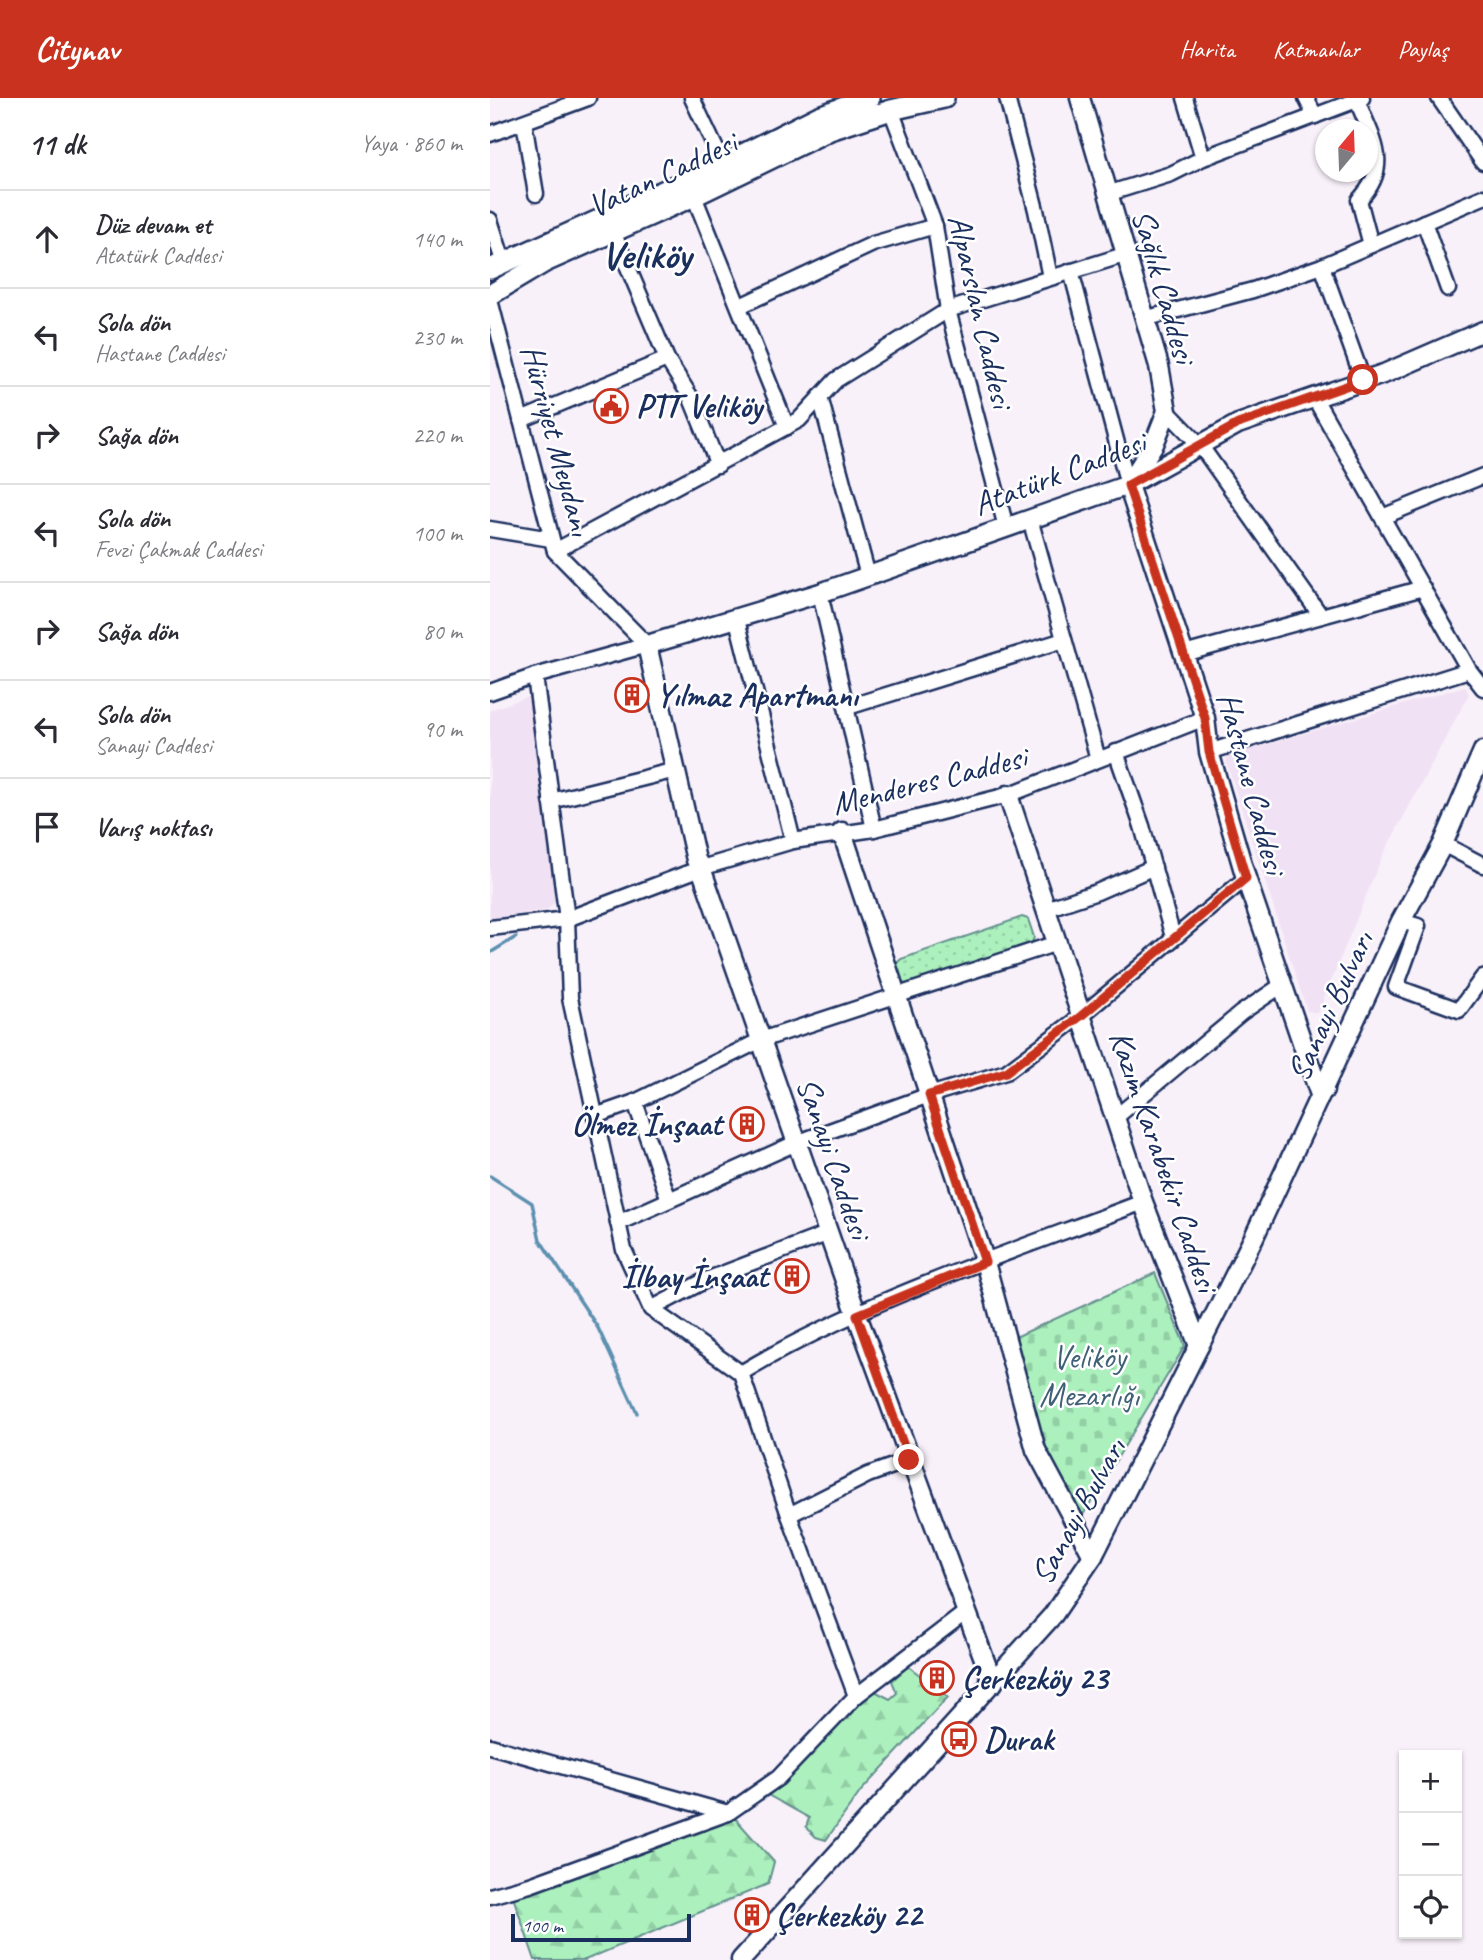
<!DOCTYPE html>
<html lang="tr">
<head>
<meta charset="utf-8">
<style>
  body { margin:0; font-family:Caveat,sans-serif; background:#f2f2f3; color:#2b2b33 }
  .controls { position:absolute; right:21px; bottom:21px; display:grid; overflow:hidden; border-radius:0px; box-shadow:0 2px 5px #0004 }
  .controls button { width:63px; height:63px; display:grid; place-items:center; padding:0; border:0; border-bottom:2px solid #e1e1e2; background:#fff; color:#2b2b33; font:35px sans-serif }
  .compass { position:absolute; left:825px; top:21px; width:63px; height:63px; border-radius:50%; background:#fff; box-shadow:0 2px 5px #0004; rotate:19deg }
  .scale { position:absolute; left:21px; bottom:18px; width:180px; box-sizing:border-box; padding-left:7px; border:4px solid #1b2f5e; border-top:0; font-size:19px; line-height:24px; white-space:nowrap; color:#1b2f5e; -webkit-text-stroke:5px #fff; paint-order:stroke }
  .stop { position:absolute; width:21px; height:21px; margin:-16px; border:5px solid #c8321e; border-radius:50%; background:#fff }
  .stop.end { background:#c8321e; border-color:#fff; box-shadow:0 2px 7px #0008 }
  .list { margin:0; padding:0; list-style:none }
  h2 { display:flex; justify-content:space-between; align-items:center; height:91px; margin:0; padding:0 28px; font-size:30px }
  h2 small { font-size:23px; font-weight:400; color:#7c7c81 }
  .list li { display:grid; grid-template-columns:46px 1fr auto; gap:21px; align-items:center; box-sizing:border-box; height:98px; padding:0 28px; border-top:2px solid #e1e1e2 }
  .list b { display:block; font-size:26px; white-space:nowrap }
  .list p { margin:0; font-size:23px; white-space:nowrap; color:#7c7c81 }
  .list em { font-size:23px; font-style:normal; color:#7c7c81 }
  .icon { flex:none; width:38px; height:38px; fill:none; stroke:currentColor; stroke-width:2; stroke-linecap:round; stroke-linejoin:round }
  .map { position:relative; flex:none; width:993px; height:1862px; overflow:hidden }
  header { display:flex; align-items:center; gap:42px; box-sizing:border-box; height:98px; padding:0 35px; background:#c8321e; color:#fff }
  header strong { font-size:33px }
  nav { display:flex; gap:38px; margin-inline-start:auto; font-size:24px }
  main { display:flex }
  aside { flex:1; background:#fff }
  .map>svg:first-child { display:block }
  .built { fill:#f1e1f4 }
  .forest { fill:url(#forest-firs); stroke:#64908e; stroke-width:2 }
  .cemetery { fill:url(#cemetery-stones); stroke:#64908e; stroke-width:2 }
  .park { fill:url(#park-dots); stroke:#64908e; stroke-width:2 }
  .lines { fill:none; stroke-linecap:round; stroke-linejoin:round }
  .stream { stroke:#5b90af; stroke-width:3.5 }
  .minor-casing { stroke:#1b2f5e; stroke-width:19 }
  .tertiary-casing { stroke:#1b2f5e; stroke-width:23 }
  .secondary-casing { stroke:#1b2f5e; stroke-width:24 }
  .minor { stroke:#fff; stroke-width:14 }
  .tertiary { stroke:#fff; stroke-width:18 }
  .secondary { stroke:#fff; stroke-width:19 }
  .route { stroke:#c8321e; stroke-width:9 }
  .labels { text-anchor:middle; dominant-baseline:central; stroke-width:5; stroke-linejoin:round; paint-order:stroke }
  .street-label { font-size:33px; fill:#1b2f5e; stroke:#fff }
  .poi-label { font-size:33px; font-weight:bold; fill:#1b2f5e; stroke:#fff; text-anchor:start }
  .park-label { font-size:33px; fill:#3f6076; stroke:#fff }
  .district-label { font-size:40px; font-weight:bold; fill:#1b2f5e; stroke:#fff }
</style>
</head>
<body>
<header>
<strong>Citynav</strong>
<nav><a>Harita</a><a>Katmanlar</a><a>Paylaş</a></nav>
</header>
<main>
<aside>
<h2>11 dk<small>Yaya · 860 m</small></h2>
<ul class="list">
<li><svg class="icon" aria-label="ahead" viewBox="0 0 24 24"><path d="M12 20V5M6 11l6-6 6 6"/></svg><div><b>Düz devam et</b><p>Atatürk Caddesi</p></div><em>140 m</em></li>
<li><svg class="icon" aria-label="left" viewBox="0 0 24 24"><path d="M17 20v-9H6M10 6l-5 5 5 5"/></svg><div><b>Sola dön</b><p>Hastane Caddesi</p></div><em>230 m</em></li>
<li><svg class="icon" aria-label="right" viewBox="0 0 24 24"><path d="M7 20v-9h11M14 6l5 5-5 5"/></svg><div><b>Sağa dön</b></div><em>220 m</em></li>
<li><svg class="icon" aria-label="left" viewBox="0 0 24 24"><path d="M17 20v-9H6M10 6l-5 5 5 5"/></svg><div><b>Sola dön</b><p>Fevzi Çakmak Caddesi</p></div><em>100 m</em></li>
<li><svg class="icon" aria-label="right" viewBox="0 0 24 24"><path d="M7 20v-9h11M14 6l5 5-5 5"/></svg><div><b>Sağa dön</b></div><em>80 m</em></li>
<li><svg class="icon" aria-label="left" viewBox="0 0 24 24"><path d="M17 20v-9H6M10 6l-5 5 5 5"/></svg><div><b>Sola dön</b><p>Sanayi Caddesi</p></div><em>90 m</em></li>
<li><svg class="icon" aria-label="arrive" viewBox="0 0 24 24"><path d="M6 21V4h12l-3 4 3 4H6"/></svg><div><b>Varış noktası</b></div></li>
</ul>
</aside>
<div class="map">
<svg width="993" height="1862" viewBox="0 0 993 1862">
  <defs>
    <pattern id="forest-firs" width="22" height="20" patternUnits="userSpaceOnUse" patternTransform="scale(1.75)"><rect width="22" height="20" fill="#acf1bd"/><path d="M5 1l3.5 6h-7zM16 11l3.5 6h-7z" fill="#93cfa5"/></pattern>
    <pattern id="cemetery-stones" width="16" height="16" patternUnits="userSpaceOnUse" patternTransform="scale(1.75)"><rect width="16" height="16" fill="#acf1bd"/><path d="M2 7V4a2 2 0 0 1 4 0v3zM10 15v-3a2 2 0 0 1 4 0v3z" fill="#93cfa5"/></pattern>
    <pattern id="park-dots" width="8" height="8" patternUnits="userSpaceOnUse" patternTransform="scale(1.75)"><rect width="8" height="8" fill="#acf1bd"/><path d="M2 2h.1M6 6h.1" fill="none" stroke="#93cfa5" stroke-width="1.8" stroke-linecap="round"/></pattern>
  </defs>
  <rect width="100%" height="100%" fill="#f9f1fa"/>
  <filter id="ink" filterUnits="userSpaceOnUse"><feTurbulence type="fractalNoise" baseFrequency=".0143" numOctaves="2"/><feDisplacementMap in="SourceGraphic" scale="14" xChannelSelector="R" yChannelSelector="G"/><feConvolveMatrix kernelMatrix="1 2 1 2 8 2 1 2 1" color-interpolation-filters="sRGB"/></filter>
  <g filter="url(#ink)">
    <!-- built -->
    <g class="built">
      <path d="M 975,588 L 979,596 L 892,759 L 828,915 L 817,913 L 736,663 L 738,658 Z"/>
      <path d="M 43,597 L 69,800 L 57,812 L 0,820 L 0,612 Z"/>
    </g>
    <!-- forest -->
    <g class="forest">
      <path d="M 418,1568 L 458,1599 L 371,1693 L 336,1742 L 326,1739 L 316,1729 L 319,1720 L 278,1697 L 383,1592 L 400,1601 L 407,1595 L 402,1583 Z"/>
      <path d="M 244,1719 L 284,1764 L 278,1786 L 95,1862 L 45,1862 L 23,1799 Z"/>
    </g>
    <!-- cemetery -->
    <path class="cemetery" d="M 665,1175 L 695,1248 L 585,1430 L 551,1352 L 519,1242 Z"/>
    <!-- park -->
    <path class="park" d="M 532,819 L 538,821 L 544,839 L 542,845 L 420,893 L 412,889 L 405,867 L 411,861 Z"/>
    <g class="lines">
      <!-- stream -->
      <g class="stream">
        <path d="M 0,855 L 26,839"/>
        <path d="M 0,1078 L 42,1105 L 50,1142 L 108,1230 L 147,1315"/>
      </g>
      <!-- minor casing -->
      <g class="minor-casing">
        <g id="minor">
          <path d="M 202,0 L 233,66"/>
          <path d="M 517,0 L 546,112 L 560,179"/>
          <path d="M 695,0 L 713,60"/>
          <path d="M 816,0 L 825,18"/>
          <path d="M 949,0 L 993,64"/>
          <path d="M 867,2 C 882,41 903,67 869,102 L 881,147"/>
          <path d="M 401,12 L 445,128 L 458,212 L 516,429"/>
          <path d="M 34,24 L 46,96"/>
          <path d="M 0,36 L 98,0"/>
          <path d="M 617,96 L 681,76 L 713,60 L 872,0"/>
          <path d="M 204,98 L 297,329"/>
          <path d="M 0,122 L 14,166"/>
          <path d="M 934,124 L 958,191"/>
          <path d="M 123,134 L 177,261 L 200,298 L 228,367"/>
          <path d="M 832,168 L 873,282"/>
          <path d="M 581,173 L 638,387"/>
          <path d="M 0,202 L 65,453 L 157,547 L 45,578 L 0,594"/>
          <path d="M 250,208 L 383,146 L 445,128"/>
          <path d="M 654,221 L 763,192 L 832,168 L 993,99"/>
          <path d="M 330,299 L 378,478"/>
          <path d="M 824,299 L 979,572 L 993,590"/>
          <path d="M 677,313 L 710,347 L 831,518"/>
          <path d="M 31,322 L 177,261"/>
          <path d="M 892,419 L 993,378"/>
          <path d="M 540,421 L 608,661"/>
          <path d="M 0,431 L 61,441"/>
          <path d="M 65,453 L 309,322 L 346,282 L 458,212 L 634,157"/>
          <path d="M 330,495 L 384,731"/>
          <path d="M 247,522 L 303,743"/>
          <path d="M 694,556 L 933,490"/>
          <path d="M 45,578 L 77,821 L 80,900 L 134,1152 L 161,1211 L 251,1275 L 299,1417 L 366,1598"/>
          <path d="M 358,609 L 574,542"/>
          <path d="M 626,654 L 652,728 L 683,839"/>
          <path d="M 719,654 L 979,572"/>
          <path d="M 61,703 L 186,672"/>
          <path d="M 953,746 L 993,767"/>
          <path d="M 556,811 L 607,794 L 664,769"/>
          <path d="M 911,823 L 928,828 L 906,889 L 969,912 L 993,879"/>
          <path d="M 0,830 L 77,821 L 211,770 L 303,743 L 384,731 L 518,697 L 715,620"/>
          <path d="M 145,1004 L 179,1102"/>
          <path d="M 105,1018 L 145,1004 L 271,942 L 567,845"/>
          <path d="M 626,1019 L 751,915 L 792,887"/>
          <path d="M 128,1125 L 306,1045 L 439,997 L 516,974 L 591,918 L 756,780"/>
          <path d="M 161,1211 L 216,1182 L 339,1135"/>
          <path d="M 251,1275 C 370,1203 522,1154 653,1104"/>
          <path d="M 299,1417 L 378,1377 L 419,1362"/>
          <path d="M 0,1648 L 238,1715"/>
          <path d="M 0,1798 L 40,1787 L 238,1715 L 288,1680 L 366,1598 L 476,1514"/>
        </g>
      </g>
      <!-- tertiary casing -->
      <g class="tertiary-casing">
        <g id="tertiary">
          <path d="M 590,0 L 669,268 L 677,313 L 664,346 L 638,387 L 715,620 L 719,654 L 756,780 L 828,991 L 834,992"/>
          <path d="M 518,697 L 653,1104 L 709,1248"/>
          <path d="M 352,734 L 495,1164 L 546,1352 L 603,1458"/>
          <path d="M 503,1585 L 367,1217 L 211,770 L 206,762 L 157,547 L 330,495 L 638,387 L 748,326 L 896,275 L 993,233"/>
          <path d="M 251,1862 L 563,1517 L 603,1458 L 764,1139 L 911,823 L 953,746 L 993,653"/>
        </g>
      </g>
      <!-- secondary casing -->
      <g class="secondary-casing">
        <g id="secondary">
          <path d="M 0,171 L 233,66 L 329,18 L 380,0"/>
          <path d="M 0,197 L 55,164 L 204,98 L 340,32 L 401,12 L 454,0"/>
        </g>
      </g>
      <!-- minor -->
      <use href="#minor" class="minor"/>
      <!-- tertiary -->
      <use href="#tertiary" class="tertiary"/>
      <!-- secondary -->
      <use href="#secondary" class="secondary"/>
    </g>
  </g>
  <g class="lines" filter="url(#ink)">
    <!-- route -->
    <path class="route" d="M 419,1362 L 367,1217 L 495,1164 L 439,997 L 516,974 L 591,918 L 756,780 L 719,654 L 715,620 L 638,387 L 748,326 L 873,282"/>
  </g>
  <!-- icons -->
  <defs>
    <g id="civic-ring" transform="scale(1.75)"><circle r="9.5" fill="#fff" stroke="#c8321e" stroke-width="1.5"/><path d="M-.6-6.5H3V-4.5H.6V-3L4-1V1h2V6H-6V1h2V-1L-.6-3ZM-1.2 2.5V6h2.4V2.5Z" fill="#c8321e"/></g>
    <g id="building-ring" transform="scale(1.75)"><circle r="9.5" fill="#fff" stroke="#c8321e" stroke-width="1.5"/><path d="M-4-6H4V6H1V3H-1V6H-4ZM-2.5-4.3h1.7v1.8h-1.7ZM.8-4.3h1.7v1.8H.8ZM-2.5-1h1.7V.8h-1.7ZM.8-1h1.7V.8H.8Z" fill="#c8321e"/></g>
    <g id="bus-ring" transform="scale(1.75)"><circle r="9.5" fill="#fff" stroke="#c8321e" stroke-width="1.5"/><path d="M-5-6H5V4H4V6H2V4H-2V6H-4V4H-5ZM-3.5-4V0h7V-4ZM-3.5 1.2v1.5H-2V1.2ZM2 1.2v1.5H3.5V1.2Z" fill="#c8321e"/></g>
  </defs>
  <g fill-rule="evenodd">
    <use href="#civic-ring" x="121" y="308"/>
    <use href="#building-ring" x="142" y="597"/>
    <use href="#building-ring" x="257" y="1026"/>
    <use href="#building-ring" x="302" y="1178"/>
    <use href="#building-ring" x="447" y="1580"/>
    <use href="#bus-ring" x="469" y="1641"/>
    <use href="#building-ring" x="262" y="1817"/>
  </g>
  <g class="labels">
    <!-- street labels -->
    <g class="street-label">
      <text transform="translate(172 76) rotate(-25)">Vatan Caddesi</text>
      <text transform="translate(674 188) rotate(74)">Sağlık Caddesi</text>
      <text transform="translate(491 213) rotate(77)">Alparslan Caddesi</text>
      <text transform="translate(67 342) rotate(75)">Hürriyet Meydanı</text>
      <text transform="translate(569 375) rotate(-21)">Atatürk Caddesi</text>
      <text transform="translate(439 682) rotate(-14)">Menderes Caddesi</text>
      <text transform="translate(762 685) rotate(75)">Hastane Caddesi</text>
      <text transform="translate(840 908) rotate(-65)">Sanayi Bulvarı</text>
      <text transform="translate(344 1060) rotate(71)">Sanayi Caddesi</text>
      <text transform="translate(674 1063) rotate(71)">Kazım Karabekir Caddesi</text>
      <text transform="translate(588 1413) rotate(-61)">Sanayi Bulvarı</text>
    </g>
    <!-- poi labels -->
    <g class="poi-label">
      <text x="146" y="308">PTT Veliköy</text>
      <text x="166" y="597">Yılmaz Apartmanı</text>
      <text x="232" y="1026" text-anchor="end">Ölmez İnşaat</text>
      <text x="278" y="1178" text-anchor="end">İlbay İnşaat</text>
      <text x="472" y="1580">Çerkezköy 23</text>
      <text x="494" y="1641">Durak</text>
      <text x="286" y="1817">Çerkezköy 22</text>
    </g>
    <!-- park labels -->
    <g class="park-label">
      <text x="599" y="1259">Veliköy<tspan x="599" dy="38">Mezarlığı</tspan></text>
    </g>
    <!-- district labels -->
    <g class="district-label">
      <text x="156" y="157">Veliköy</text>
    </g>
  </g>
</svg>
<div class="controls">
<button>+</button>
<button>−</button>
<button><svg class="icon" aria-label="locate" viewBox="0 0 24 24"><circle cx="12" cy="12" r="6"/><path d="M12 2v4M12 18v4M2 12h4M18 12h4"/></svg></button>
</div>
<svg class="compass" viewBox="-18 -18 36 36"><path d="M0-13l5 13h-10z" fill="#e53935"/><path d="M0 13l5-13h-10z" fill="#7c7c81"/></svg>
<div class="scale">100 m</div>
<div class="stop" style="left:873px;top:282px"></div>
<div class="stop end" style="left:419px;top:1362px"></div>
</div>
</main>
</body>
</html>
